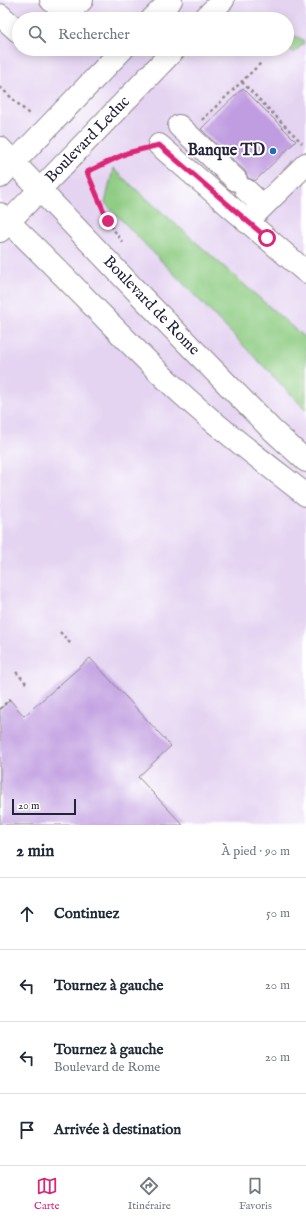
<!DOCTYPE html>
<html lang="fr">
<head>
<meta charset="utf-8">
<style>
  body { margin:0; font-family:"IM FELL English",serif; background:#f6f6f7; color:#1f2937 }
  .scale { position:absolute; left:12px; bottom:10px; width:64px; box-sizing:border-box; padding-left:4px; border:2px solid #22223b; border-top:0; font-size:11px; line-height:14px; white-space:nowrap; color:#22223b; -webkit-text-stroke:3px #fff; paint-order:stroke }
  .stop { position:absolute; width:12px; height:12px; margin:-9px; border:3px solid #db2777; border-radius:50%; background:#fff }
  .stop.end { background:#db2777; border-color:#fff; box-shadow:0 1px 4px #0008 }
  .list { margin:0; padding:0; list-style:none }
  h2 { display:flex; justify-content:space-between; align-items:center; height:52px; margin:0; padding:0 16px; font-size:17px }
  h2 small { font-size:13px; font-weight:400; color:#747a83 }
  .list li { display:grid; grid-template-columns:26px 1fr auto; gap:12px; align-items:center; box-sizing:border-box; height:72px; padding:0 16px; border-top:1px solid #e0e1e3 }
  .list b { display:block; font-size:15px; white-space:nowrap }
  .list p { margin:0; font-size:13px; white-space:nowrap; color:#747a83 }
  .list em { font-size:13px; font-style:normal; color:#747a83 }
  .icon { flex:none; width:22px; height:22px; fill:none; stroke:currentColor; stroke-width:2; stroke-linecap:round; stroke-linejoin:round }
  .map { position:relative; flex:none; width:306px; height:825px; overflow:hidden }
  .search { position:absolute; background:#fff; box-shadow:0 2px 10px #0003; left:12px; right:12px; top:12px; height:44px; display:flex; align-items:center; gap:10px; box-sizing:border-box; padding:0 14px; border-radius:22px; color:#747a83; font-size:15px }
  .sheet { height:340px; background:#fff }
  nav { display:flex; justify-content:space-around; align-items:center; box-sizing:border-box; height:56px; border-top:1px solid #e0e1e3; background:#fff; font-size:11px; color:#747a83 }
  nav a { display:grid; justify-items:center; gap:2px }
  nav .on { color:#db2777 }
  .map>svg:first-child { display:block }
  .built { fill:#e4d3f1; fill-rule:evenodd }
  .green { fill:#8dcb81; stroke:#58765e }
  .building { fill:#c09ce0 }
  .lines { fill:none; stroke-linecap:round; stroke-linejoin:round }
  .minor-casing { stroke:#8e868c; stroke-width:24 }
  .major-casing { stroke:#8e868c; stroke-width:24 }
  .path { stroke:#8e868c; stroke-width:2.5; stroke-dasharray:3 3; stroke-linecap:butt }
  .minor { stroke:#fff; stroke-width:22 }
  .major { stroke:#fff; stroke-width:22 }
  .route { stroke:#db2777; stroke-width:5 }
  .poi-dot { fill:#1f6fb2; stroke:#fff; stroke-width:1.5 }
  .labels { text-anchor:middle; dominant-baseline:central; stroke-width:4; stroke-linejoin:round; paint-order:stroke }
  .street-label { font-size:16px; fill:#22223b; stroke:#fff }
  .poi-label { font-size:16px; font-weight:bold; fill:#22223b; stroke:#fff; text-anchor:end }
</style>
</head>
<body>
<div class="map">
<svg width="306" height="825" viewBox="0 0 306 825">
  <rect width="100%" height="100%" fill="#fff"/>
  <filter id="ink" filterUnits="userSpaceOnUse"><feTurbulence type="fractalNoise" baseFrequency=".025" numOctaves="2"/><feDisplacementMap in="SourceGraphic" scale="8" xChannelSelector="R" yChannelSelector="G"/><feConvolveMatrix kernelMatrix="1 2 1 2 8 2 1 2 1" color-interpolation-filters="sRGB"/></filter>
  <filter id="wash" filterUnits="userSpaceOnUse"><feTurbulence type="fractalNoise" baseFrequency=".012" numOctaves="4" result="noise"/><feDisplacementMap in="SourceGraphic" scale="16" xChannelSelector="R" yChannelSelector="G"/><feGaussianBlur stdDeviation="0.9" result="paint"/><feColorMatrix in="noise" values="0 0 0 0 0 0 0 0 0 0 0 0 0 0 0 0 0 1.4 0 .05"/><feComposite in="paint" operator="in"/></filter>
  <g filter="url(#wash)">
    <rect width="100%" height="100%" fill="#f9ebdc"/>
    <!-- built -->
    <path class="built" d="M 0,0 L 306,0 L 306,825 L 0,825 ZM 19,19 L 287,19 L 287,49 L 19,49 Z"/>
    <!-- green -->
    <g class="green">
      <path d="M 287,36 L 295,36 L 303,40 L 304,43 L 294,53 L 288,48 L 287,48 Z"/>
      <path d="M 113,169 L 306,339 L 306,410 L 105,203 Z"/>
    </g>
    <g id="blocks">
      <!-- building -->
      <g class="building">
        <path d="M 243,88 L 296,141 L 255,181 L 248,178 L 245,171 L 201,129 Z"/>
        <path d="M 90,658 L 171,746 L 138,777 L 183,825 L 0,825 L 0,709 L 10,700 L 24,716 Z"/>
      </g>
    </g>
  </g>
  <g filter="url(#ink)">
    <use href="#blocks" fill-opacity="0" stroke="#8e868c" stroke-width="1"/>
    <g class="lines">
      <!-- minor casing -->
      <g class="minor-casing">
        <g id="minor">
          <path d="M 51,0 L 67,15"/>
          <path d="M 0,15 L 19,32"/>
          <path d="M 62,19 L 82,0"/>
          <path d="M 152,19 L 171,0"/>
          <path d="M 204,19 L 223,0"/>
          <path d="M 179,126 L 236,180"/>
          <path d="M 159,145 L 306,272"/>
          <path d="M 0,177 L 123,49"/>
          <path d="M 246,190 L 263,206"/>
          <path d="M 247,222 L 306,164"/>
          <path d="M 0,231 L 175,49"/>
        </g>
      </g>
      <!-- major casing -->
      <g class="major-casing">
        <g id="major">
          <path d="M 0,148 L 143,298 L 270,428 L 306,461"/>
          <path d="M 0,214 C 59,268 112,328 170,383 C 212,423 260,459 306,495"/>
        </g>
      </g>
      <!-- path -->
      <g class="path">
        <path d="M 242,82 L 302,143"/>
        <path d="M 0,87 L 30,115"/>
        <path d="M 202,120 L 262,62"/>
        <path d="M 90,170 L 127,153 L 139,150"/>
        <path d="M 86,171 L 108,221 L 118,236 L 124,244"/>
        <path d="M 60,632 L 71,644"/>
        <path d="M 16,672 L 27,684"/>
        <path d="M 0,709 L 10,699"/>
      </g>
      <!-- minor -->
      <use href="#minor" class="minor"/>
      <!-- major -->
      <use href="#major" class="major"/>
    </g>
  </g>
  <g class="lines" filter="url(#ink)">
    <!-- route -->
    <path class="route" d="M 108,221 L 87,172 L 127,153 L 159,145 L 267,238"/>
  </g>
  <!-- markers -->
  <circle class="poi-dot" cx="273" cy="151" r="4"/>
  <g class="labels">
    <!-- street labels -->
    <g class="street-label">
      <text transform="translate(88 140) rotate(-46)">Boulevard Leduc</text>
      <text transform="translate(151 306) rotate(46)">Boulevard de Rome</text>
    </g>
    <!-- poi labels -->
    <g class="poi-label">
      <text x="265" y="151">Banque TD</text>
    </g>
  </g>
</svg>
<div class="scale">20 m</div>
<div class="stop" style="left:267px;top:238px"></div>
<div class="stop end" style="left:108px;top:221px"></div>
<div class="search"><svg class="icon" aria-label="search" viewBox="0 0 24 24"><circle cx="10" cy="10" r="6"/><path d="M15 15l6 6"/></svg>Rechercher</div>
</div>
<section class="sheet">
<h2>2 min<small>À pied · 90 m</small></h2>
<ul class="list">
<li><svg class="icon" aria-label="ahead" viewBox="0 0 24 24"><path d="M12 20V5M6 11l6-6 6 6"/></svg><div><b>Continuez</b></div><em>50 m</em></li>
<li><svg class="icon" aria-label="left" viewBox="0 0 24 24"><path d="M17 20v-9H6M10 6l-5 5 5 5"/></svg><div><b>Tournez à gauche</b></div><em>20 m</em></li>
<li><svg class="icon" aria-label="left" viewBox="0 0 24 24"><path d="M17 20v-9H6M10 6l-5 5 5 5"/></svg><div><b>Tournez à gauche</b><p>Boulevard de Rome</p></div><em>20 m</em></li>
<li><svg class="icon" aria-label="arrive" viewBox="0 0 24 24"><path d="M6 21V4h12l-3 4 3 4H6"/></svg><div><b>Arrivée à destination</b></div></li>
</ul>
</section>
<nav>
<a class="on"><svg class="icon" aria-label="map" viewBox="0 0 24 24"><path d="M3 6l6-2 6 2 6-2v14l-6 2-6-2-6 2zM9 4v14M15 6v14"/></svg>Carte</a>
<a><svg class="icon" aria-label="directions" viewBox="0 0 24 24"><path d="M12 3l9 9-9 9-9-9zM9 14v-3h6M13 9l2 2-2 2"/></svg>Itinéraire</a>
<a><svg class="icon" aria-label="saved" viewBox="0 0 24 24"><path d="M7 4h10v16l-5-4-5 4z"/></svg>Favoris</a>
</nav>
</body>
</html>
